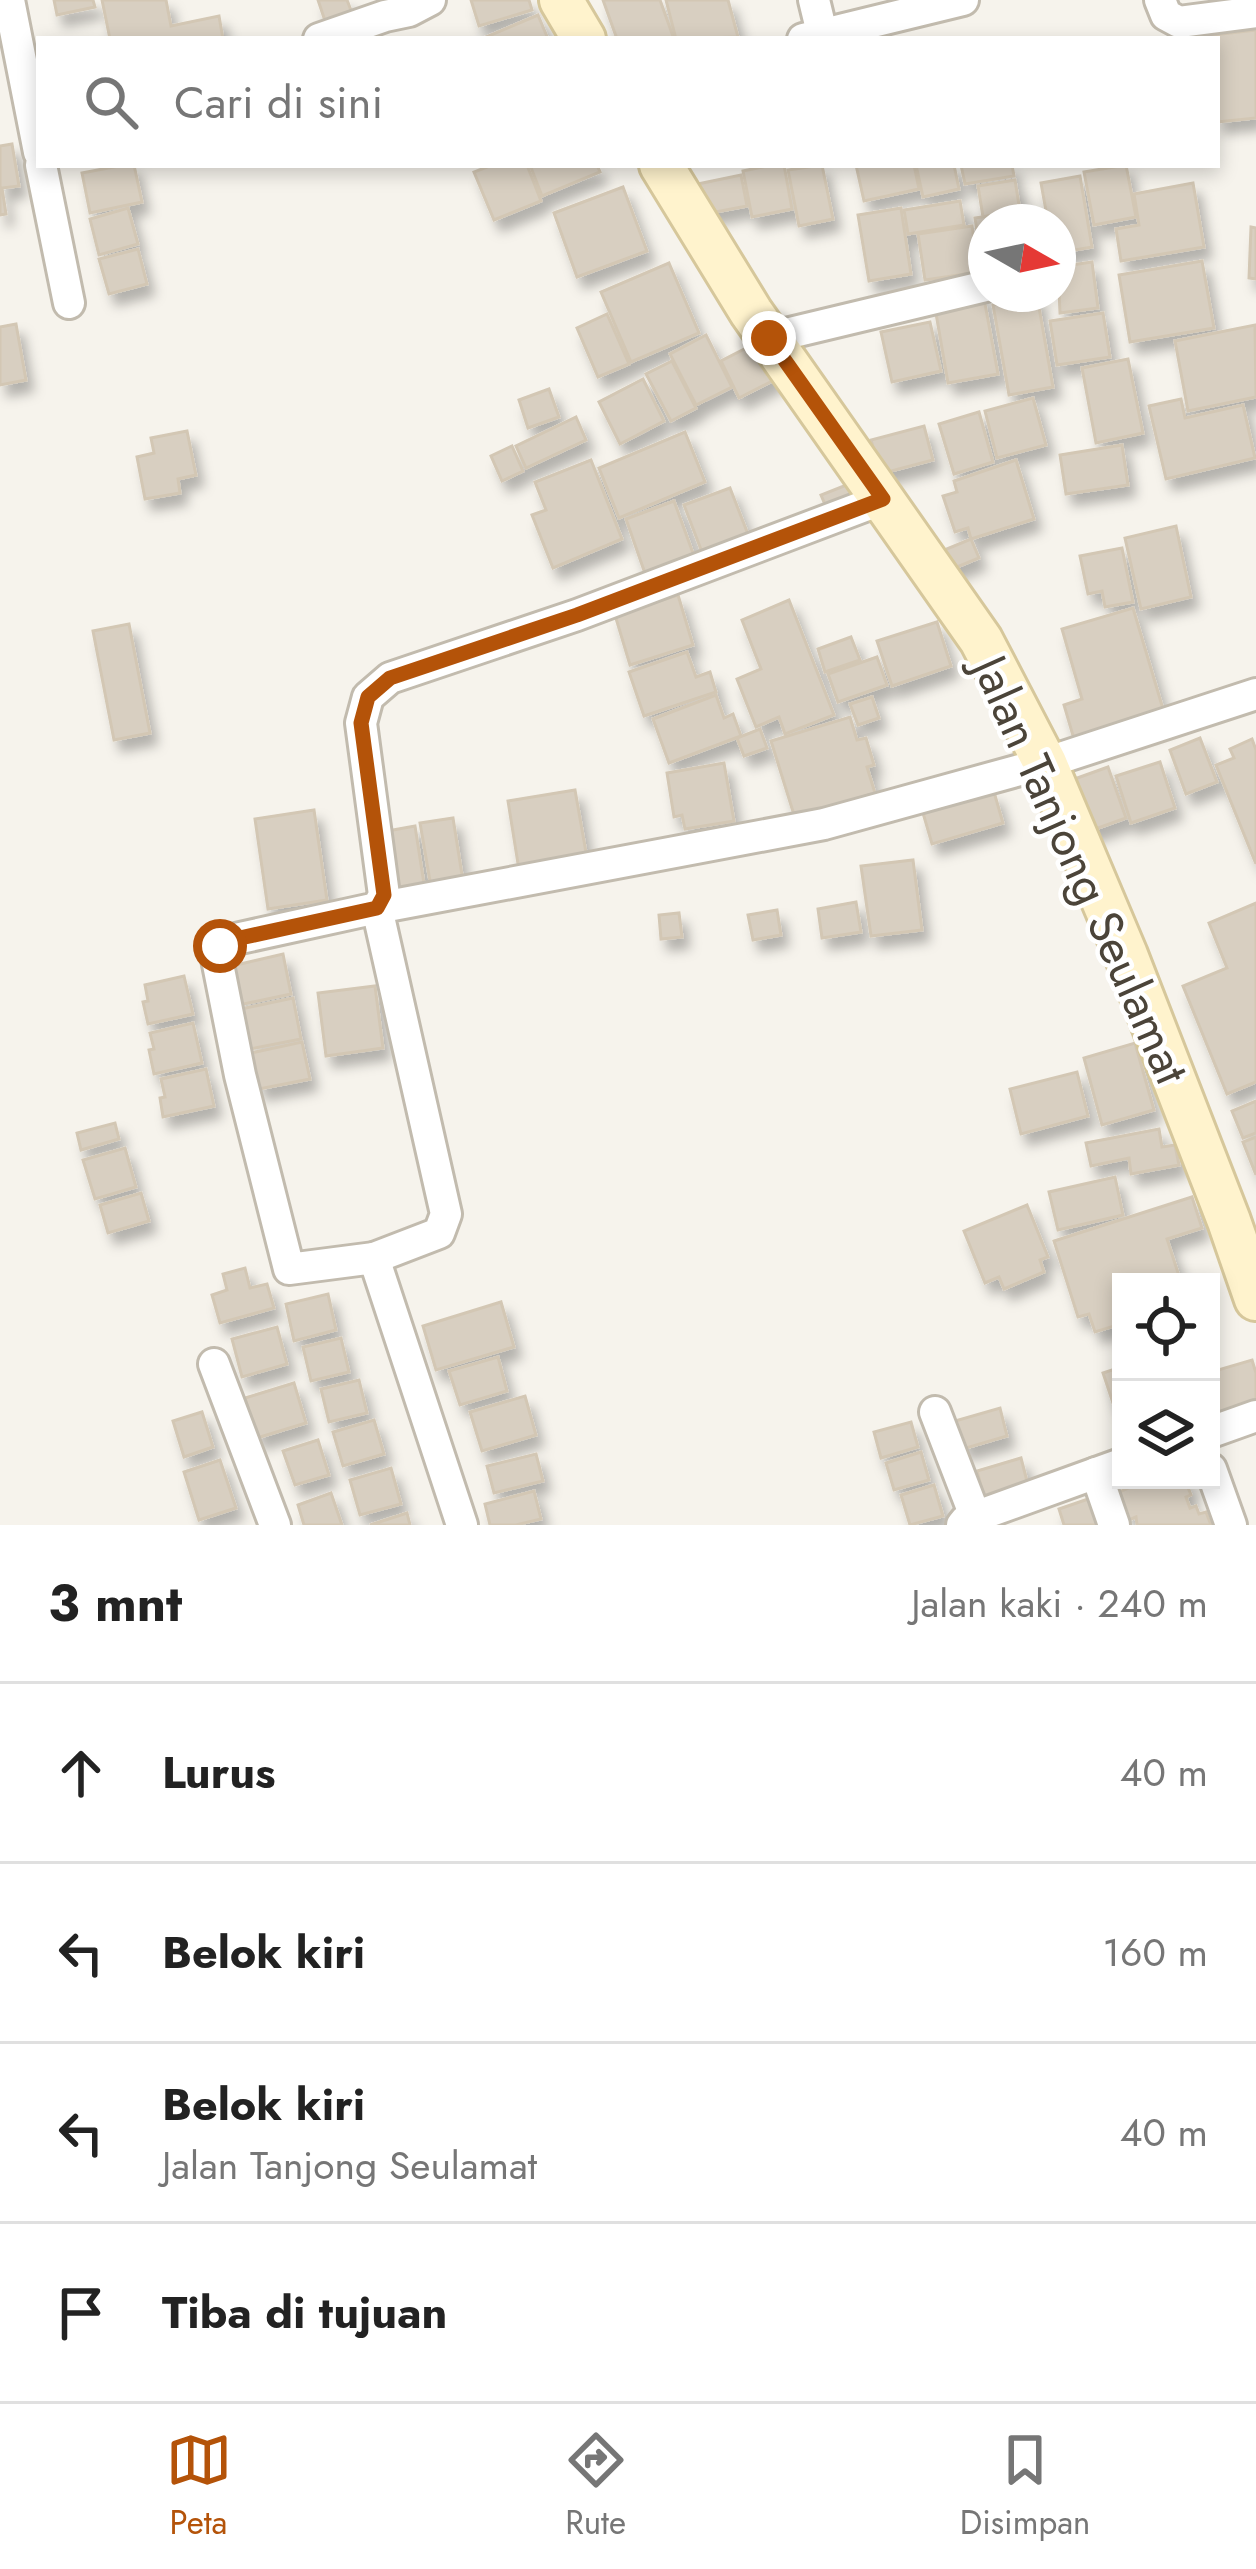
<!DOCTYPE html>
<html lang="id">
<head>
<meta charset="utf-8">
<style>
  body { margin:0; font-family:Jost,sans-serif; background:#f6f6f6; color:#222 }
  .controls { position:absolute; right:36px; bottom:36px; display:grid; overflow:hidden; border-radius:0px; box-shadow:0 6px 18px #0003 }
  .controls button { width:108px; height:108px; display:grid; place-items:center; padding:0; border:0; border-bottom:3px solid #e0e0e0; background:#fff; color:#222; font:60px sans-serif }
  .compass { position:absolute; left:968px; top:204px; width:108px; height:108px; border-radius:50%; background:#fff; box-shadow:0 6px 18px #0003; rotate:99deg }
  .stop { position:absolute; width:36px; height:36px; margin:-27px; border:9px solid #b45309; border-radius:50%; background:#fff }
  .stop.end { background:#b45309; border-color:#fff; box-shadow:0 3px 12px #0008 }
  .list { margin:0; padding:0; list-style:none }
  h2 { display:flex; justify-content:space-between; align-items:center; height:156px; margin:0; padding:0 48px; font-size:51px }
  h2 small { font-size:39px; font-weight:400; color:#767676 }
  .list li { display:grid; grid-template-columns:78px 1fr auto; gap:36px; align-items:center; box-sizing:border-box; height:180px; padding:0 48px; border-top:3px solid #e0e0e0 }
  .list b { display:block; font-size:45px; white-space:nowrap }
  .list p { margin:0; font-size:39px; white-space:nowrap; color:#767676 }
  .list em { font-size:39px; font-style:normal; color:#767676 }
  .icon { flex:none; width:66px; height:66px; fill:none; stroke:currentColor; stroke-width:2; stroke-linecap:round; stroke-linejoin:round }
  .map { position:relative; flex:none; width:1256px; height:1525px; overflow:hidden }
  .search { position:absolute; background:#fff; box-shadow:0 6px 18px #0003; left:36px; right:36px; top:36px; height:132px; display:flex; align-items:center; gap:30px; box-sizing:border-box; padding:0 42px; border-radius:0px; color:#767676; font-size:45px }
  .sheet { height:876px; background:#fff }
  nav { display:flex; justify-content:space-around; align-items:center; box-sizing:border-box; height:168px; border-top:3px solid #e0e0e0; background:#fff; font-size:33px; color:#767676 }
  nav a { display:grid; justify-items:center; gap:6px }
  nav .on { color:#b45309 }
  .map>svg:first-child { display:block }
  .building { fill:#d8cfc1; stroke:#d3c7b4; stroke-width:3; filter:url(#shadow) }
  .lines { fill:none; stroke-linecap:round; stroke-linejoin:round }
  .street-casing { stroke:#c2bbae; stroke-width:36 }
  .secondary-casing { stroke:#d6c79b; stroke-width:48 }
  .street { stroke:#fff; stroke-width:30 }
  .secondary { stroke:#fff3cd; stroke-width:42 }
  .route { stroke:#b45309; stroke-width:15 }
  .labels { text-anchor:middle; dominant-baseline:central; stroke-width:9; stroke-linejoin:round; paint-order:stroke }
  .street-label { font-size:48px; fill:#4b4439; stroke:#fff }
</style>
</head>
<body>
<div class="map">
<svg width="1256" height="1525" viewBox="0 0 1256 1525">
  <defs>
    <filter id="shadow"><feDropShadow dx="7" dy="11" stdDeviation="6" flood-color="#0004"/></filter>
  </defs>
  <rect width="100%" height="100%" fill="#f6f3ec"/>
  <!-- building -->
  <g class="building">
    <path d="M 54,0 L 93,0 L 95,7 L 57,15 Z"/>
    <path d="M 102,0 L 166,0 L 171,26 L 219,16 L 223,39 L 110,39 Z"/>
    <path d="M 318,0 L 347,0 L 352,13 L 325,21 Z"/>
    <path d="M 471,0 L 529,0 L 532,10 L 479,26 Z"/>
    <path d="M 603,0 L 660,0 L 674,39 L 617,39 Z"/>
    <path d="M 666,0 L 728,0 L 738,37 L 676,39 Z"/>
    <path d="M 538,15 L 548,39 L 487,39 L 486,37 Z"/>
    <path d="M 1256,30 L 1256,118 L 1217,122 L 1217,39 L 1179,39 Z"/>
    <path d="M 12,144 L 19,186 L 2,188 L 6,214 L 0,215 L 0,146 Z"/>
    <path d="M 124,165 L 134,165 L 142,202 L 90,213 L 82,173 Z"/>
    <path d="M 492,165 L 527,165 L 541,201 L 494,220 L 474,172 Z"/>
    <path d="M 530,165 L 597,165 L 600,172 L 542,196 Z"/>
    <path d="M 772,165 L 784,165 L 792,209 L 752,217 L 743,171 Z"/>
    <path d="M 822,165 L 833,219 L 799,226 L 788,170 Z"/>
    <path d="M 856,165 L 914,165 L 919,189 L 864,201 Z"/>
    <path d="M 916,165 L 954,165 L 959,189 L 923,197 Z"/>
    <path d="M 961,165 L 1012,165 L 1014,176 L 965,184 Z"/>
    <path d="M 1126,165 L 1136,217 L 1094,225 L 1084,172 Z"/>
    <path d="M 741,175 L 747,206 L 705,214 L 698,184 Z"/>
    <path d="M 1080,176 L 1092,247 L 1058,253 L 1058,222 L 1048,222 L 1041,183 Z"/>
    <path d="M 1015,180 L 1020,211 L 983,217 L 978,186 Z"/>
    <path d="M 1193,183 L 1204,247 L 1121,261 L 1116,229 L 1139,225 L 1134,194 Z"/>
    <path d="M 623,187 L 647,251 L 577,277 L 554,213 Z"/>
    <path d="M 960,201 L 964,225 L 908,234 L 904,210 Z"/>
    <path d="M 128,208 L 138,244 L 99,255 L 90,219 Z"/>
    <path d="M 901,208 L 911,274 L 869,281 L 858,215 Z"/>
    <path d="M 1020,211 L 1022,222 L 986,222 L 986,250 L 980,251 L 975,218 Z"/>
    <path d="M 972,226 L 979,272 L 925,280 L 918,234 Z"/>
    <path d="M 1251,227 L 1256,228 L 1256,279 L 1249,278 Z"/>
    <path d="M 138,249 L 147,284 L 109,294 L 99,259 Z"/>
    <path d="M 1202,261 L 1214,328 L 1130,342 L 1119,275 Z"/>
    <path d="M 1092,262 L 1098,308 L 1060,313 L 1058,267 Z"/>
    <path d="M 669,263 L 699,333 L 631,362 L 601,292 Z"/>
    <path d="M 983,293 L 998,374 L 948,383 L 934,302 Z"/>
    <path d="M 1037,296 L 1053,387 L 1009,395 L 993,305 Z"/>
    <path d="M 1103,313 L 1110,357 L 1057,365 L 1050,321 Z"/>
    <path d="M 607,314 L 629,364 L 598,377 L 577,328 Z"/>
    <path d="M 930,322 L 941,371 L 892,382 L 881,332 Z"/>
    <path d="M 16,324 L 26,380 L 0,385 L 0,327 Z"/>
    <path d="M 1255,325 L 1256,397 L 1188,411 L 1175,341 Z"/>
    <path d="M 706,335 L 732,387 L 696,405 L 670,354 Z"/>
    <path d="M 760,341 L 778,378 L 739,398 L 721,361 Z"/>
    <path d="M 1128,359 L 1143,433 L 1096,443 L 1082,368 Z"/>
    <path d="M 672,361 L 696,408 L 671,421 L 646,374 Z"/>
    <path d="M 643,379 L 664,421 L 620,444 L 599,402 Z"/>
    <path d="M 549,389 L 559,417 L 528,428 L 519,400 Z"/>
    <path d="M 1033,398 L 1046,445 L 997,458 L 985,411 Z"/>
    <path d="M 1181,399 L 1185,418 L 1243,405 L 1255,458 L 1166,479 L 1149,406 Z"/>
    <path d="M 979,412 L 993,462 L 954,474 L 939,424 Z"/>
    <path d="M 576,417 L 586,440 L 526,468 L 516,446 Z"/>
    <path d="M 924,426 L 933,460 L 880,474 L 871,440 Z"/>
    <path d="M 187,431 L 196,475 L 178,479 L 180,493 L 145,499 L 137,457 L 154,453 L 151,438 Z"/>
    <path d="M 685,432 L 705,482 L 619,518 L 599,468 Z"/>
    <path d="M 1122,445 L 1128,485 L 1066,494 L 1060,455 Z"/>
    <path d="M 512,446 L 523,471 L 502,481 L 491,456 Z"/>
    <path d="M 591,460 L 622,539 L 553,568 L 532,515 L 546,510 L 535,482 Z"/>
    <path d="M 1016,460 L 1034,519 L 971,539 L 968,528 L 955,532 L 943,496 L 957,492 L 954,481 Z"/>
    <path d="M 849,484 L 855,498 L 827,509 L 821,495 Z"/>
    <path d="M 730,488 L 751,542 L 705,560 L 684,505 Z"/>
    <path d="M 674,501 L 697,564 L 648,582 L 626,519 Z"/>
    <path d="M 1176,526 L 1191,597 L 1141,609 L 1125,538 Z"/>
    <path d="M 971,539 L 979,558 L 940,574 L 932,555 Z"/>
    <path d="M 1122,548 L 1133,602 L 1105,607 L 1102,591 L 1088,594 L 1080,556 Z"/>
    <path d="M 678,595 L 693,645 L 630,665 L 615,615 Z"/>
    <path d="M 789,600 L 834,715 L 785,734 L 779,717 L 756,727 L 737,679 L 761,669 L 742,620 Z"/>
    <path d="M 1133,608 L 1166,719 L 1076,746 L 1064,705 L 1082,699 L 1062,629 Z"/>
    <path d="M 937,622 L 951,666 L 892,686 L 877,641 Z"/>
    <path d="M 129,624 L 150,733 L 114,740 L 93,631 Z"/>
    <path d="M 851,637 L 860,660 L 825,672 L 818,649 Z"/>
    <path d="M 687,652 L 696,677 L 710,672 L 716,692 L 644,716 L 629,672 Z"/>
    <path d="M 877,657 L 887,685 L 838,702 L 828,674 Z"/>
    <path d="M 716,695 L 724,718 L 733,714 L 741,736 L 669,763 L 653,719 Z"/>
    <path d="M 872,697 L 879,718 L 858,725 L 850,704 Z"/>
    <path d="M 850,717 L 857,740 L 866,738 L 874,765 L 867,767 L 875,793 L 795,818 L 771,741 Z"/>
    <path d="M 760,729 L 767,748 L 744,756 L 737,738 Z"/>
    <path d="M 1200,738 L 1217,782 L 1186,794 L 1170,750 Z"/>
    <path d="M 1252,739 L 1256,750 L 1256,864 L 1216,765 L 1234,758 L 1230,749 Z"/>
    <path d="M 1160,762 L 1175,808 L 1131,823 L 1116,776 Z"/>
    <path d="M 724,763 L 734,821 L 685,829 L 682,815 L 674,817 L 667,773 Z"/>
    <path d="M 1108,767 L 1126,818 L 1087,832 L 1069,781 Z"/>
    <path d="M 575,790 L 587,858 L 519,870 L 508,801 Z"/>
    <path d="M 994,792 L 1003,823 L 932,844 L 923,813 Z"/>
    <path d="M 314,810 L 327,900 L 268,909 L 255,819 Z"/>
    <path d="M 453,818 L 463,881 L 431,887 L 420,823 Z"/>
    <path d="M 415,826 L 425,890 L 393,895 L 382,832 Z"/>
    <path d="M 913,860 L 922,930 L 871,936 L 861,866 Z"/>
    <path d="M 856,902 L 861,932 L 822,938 L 818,909 Z"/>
    <path d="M 1256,903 L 1256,1082 L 1227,1094 L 1183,986 L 1227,968 L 1209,923 Z"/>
    <path d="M 777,910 L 781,935 L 753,940 L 748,915 Z"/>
    <path d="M 679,913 L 682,937 L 661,939 L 659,915 Z"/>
    <path d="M 283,954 L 291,994 L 239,1005 L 232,966 Z"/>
    <path d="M 184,976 L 193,1014 L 148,1024 L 143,1002 L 148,1001 L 145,985 Z"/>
    <path d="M 375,986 L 383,1048 L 326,1056 L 318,993 Z"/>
    <path d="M 293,998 L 301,1039 L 250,1049 L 241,1009 Z"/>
    <path d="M 193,1023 L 202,1063 L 154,1074 L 149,1050 L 154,1049 L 150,1033 Z"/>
    <path d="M 302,1042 L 310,1079 L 259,1089 L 251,1053 Z"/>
    <path d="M 1135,1043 L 1154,1110 L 1102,1125 L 1084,1058 Z"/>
    <path d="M 206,1069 L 214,1106 L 163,1117 L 160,1098 L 165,1097 L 161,1079 Z"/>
    <path d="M 1077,1072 L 1088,1116 L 1021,1134 L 1010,1089 Z"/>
    <path d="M 1256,1101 L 1256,1133 L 1243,1138 L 1232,1111 Z"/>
    <path d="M 115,1123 L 119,1139 L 81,1150 L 77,1133 Z"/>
    <path d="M 1159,1129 L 1162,1147 L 1175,1145 L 1179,1165 L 1131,1174 L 1129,1158 L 1091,1166 L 1086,1143 Z"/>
    <path d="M 1256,1137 L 1256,1175 L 1243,1142 Z"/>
    <path d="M 125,1148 L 136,1187 L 95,1199 L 83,1160 Z"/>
    <path d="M 1115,1177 L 1123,1215 L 1058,1230 L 1049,1192 Z"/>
    <path d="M 141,1193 L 149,1221 L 108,1233 L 100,1205 Z"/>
    <path d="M 1192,1197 L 1202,1228 L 1167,1239 L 1181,1282 L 1121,1282 L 1121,1324 L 1095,1332 L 1089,1314 L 1078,1317 L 1054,1241 Z"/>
    <path d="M 1027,1205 L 1048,1257 L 1040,1260 L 1044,1272 L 1004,1289 L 999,1277 L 985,1283 L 964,1231 Z"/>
    <path d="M 245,1268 L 250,1288 L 267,1284 L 274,1308 L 220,1323 L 212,1295 L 227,1290 L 223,1274 Z"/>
    <path d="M 328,1294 L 336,1330 L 294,1341 L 286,1304 Z"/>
    <path d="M 501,1302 L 514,1347 L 436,1370 L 423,1326 Z"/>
    <path d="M 277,1327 L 287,1364 L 242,1377 L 232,1339 Z"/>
    <path d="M 341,1338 L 349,1372 L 311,1381 L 303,1347 Z"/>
    <path d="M 498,1357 L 507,1391 L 460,1405 L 449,1371 Z"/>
    <path d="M 1252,1360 L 1256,1373 L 1256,1406 L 1214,1419 L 1211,1410 L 1211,1372 Z"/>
    <path d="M 1121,1367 L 1121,1401 L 1113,1403 L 1103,1373 Z"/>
    <path d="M 359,1380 L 367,1413 L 329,1422 L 321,1389 Z"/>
    <path d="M 294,1383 L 306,1423 L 257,1438 L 245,1398 Z"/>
    <path d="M 525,1396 L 536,1435 L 482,1451 L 470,1412 Z"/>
    <path d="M 1000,1408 L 1007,1436 L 963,1449 L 955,1421 Z"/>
    <path d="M 202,1412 L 213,1447 L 184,1457 L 173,1421 Z"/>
    <path d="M 374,1420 L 384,1454 L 343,1466 L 333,1432 Z"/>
    <path d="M 911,1422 L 918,1447 L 881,1458 L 874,1432 Z"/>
    <path d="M 318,1440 L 329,1475 L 295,1485 L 283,1451 Z"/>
    <path d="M 921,1452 L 929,1480 L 894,1490 L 886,1463 Z"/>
    <path d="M 536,1454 L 543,1481 L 494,1493 L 487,1466 Z"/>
    <path d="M 1021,1458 L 1028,1485 L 984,1498 L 977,1471 Z"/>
    <path d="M 220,1460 L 236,1508 L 199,1520 L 184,1472 Z"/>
    <path d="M 391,1468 L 401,1504 L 360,1515 L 350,1480 Z"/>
    <path d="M 1131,1480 L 1185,1480 L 1191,1495 L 1186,1497 L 1190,1508 L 1196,1506 L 1199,1514 L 1206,1512 L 1211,1525 L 1137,1525 L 1136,1517 L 1129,1520 L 1119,1492 L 1133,1486 Z"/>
    <path d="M 934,1485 L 943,1516 L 910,1525 L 901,1495 Z"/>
    <path d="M 534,1491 L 541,1519 L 516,1525 L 490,1525 L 485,1504 Z"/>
    <path d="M 331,1493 L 342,1525 L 304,1525 L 298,1505 Z"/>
    <path d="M 1094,1497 L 1103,1525 L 1064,1525 L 1059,1509 Z"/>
    <path d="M 407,1513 L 410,1525 L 370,1525 Z"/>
  </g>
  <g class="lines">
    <!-- street casing -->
    <g class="street-casing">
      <g id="street">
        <path d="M 9,0 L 39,152"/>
        <path d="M 814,0 L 822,33"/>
        <path d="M 1160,0 L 1166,15 L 1179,22 L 1256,12"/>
        <path d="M 319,39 L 385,16 L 409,11 L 430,0"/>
        <path d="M 803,39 L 963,0"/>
        <path d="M 41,165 L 69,303"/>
        <path d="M 769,338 L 986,286"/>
        <path d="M 374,1258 L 439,1233 L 446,1214 L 377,908 L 824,824 L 1045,763 L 1256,694"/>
        <path d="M 214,1364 L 275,1525"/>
        <path d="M 935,1412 L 975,1516"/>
        <path d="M 1211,1432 L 1256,1416"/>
        <path d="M 1211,1469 L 1231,1525"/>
        <path d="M 1096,1473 L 1114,1525"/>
        <path d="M 462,1525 L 374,1258 L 289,1269 L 240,1075 L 217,959 L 221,947 L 231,940 L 377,908 L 384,895 L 361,723 L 368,697 L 390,678 L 577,615 L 883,499"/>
        <path d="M 962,1525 L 966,1520 L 1121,1464"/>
      </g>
    </g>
    <!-- secondary casing -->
    <g class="secondary-casing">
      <g id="secondary">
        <path d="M 561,0 L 584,39"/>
        <path d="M 661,165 L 751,312 L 981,640 L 1045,763 L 1126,955 L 1229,1221 L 1256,1299"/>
      </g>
    </g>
    <!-- street -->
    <use href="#street" class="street"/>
    <!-- secondary -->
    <use href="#secondary" class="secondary"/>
  </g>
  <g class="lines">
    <!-- route -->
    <path class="route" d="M 220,946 L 231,940 L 377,908 L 384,895 L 361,723 L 368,697 L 390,678 L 577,615 L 883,499 L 769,338"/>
  </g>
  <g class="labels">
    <!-- street labels -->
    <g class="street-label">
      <text transform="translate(1081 870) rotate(66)">Jalan Tanjong Seulamat</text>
    </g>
  </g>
</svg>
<div class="controls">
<button><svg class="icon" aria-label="locate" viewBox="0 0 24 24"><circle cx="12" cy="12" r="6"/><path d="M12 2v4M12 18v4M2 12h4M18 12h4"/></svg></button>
<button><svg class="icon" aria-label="layers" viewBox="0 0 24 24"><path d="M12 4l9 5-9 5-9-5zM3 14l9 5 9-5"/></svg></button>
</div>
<svg class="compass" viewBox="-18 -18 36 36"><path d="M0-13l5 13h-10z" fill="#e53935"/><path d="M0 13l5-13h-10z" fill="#767676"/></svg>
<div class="stop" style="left:220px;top:946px"></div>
<div class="stop end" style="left:769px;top:338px"></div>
<div class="search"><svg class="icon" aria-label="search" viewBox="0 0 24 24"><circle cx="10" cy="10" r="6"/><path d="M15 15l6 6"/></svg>Cari di sini</div>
</div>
<section class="sheet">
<h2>3 mnt<small>Jalan kaki · 240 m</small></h2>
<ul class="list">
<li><svg class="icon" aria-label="ahead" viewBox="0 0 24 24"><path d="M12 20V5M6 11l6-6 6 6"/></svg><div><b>Lurus</b></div><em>40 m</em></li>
<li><svg class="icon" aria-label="left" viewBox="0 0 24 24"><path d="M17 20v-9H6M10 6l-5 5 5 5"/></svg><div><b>Belok kiri</b></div><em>160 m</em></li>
<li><svg class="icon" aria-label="left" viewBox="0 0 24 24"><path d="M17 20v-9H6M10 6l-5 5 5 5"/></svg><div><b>Belok kiri</b><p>Jalan Tanjong Seulamat</p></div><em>40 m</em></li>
<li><svg class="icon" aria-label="arrive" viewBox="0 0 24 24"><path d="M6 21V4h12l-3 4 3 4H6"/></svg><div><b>Tiba di tujuan</b></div></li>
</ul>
</section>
<nav>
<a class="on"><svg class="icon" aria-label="map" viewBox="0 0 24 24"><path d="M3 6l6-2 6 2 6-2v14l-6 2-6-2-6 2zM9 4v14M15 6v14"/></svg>Peta</a>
<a><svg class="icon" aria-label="directions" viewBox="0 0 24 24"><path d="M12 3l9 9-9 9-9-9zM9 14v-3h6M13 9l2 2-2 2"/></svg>Rute</a>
<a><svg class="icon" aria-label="saved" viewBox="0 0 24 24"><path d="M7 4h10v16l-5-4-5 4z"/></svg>Disimpan</a>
</nav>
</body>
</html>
